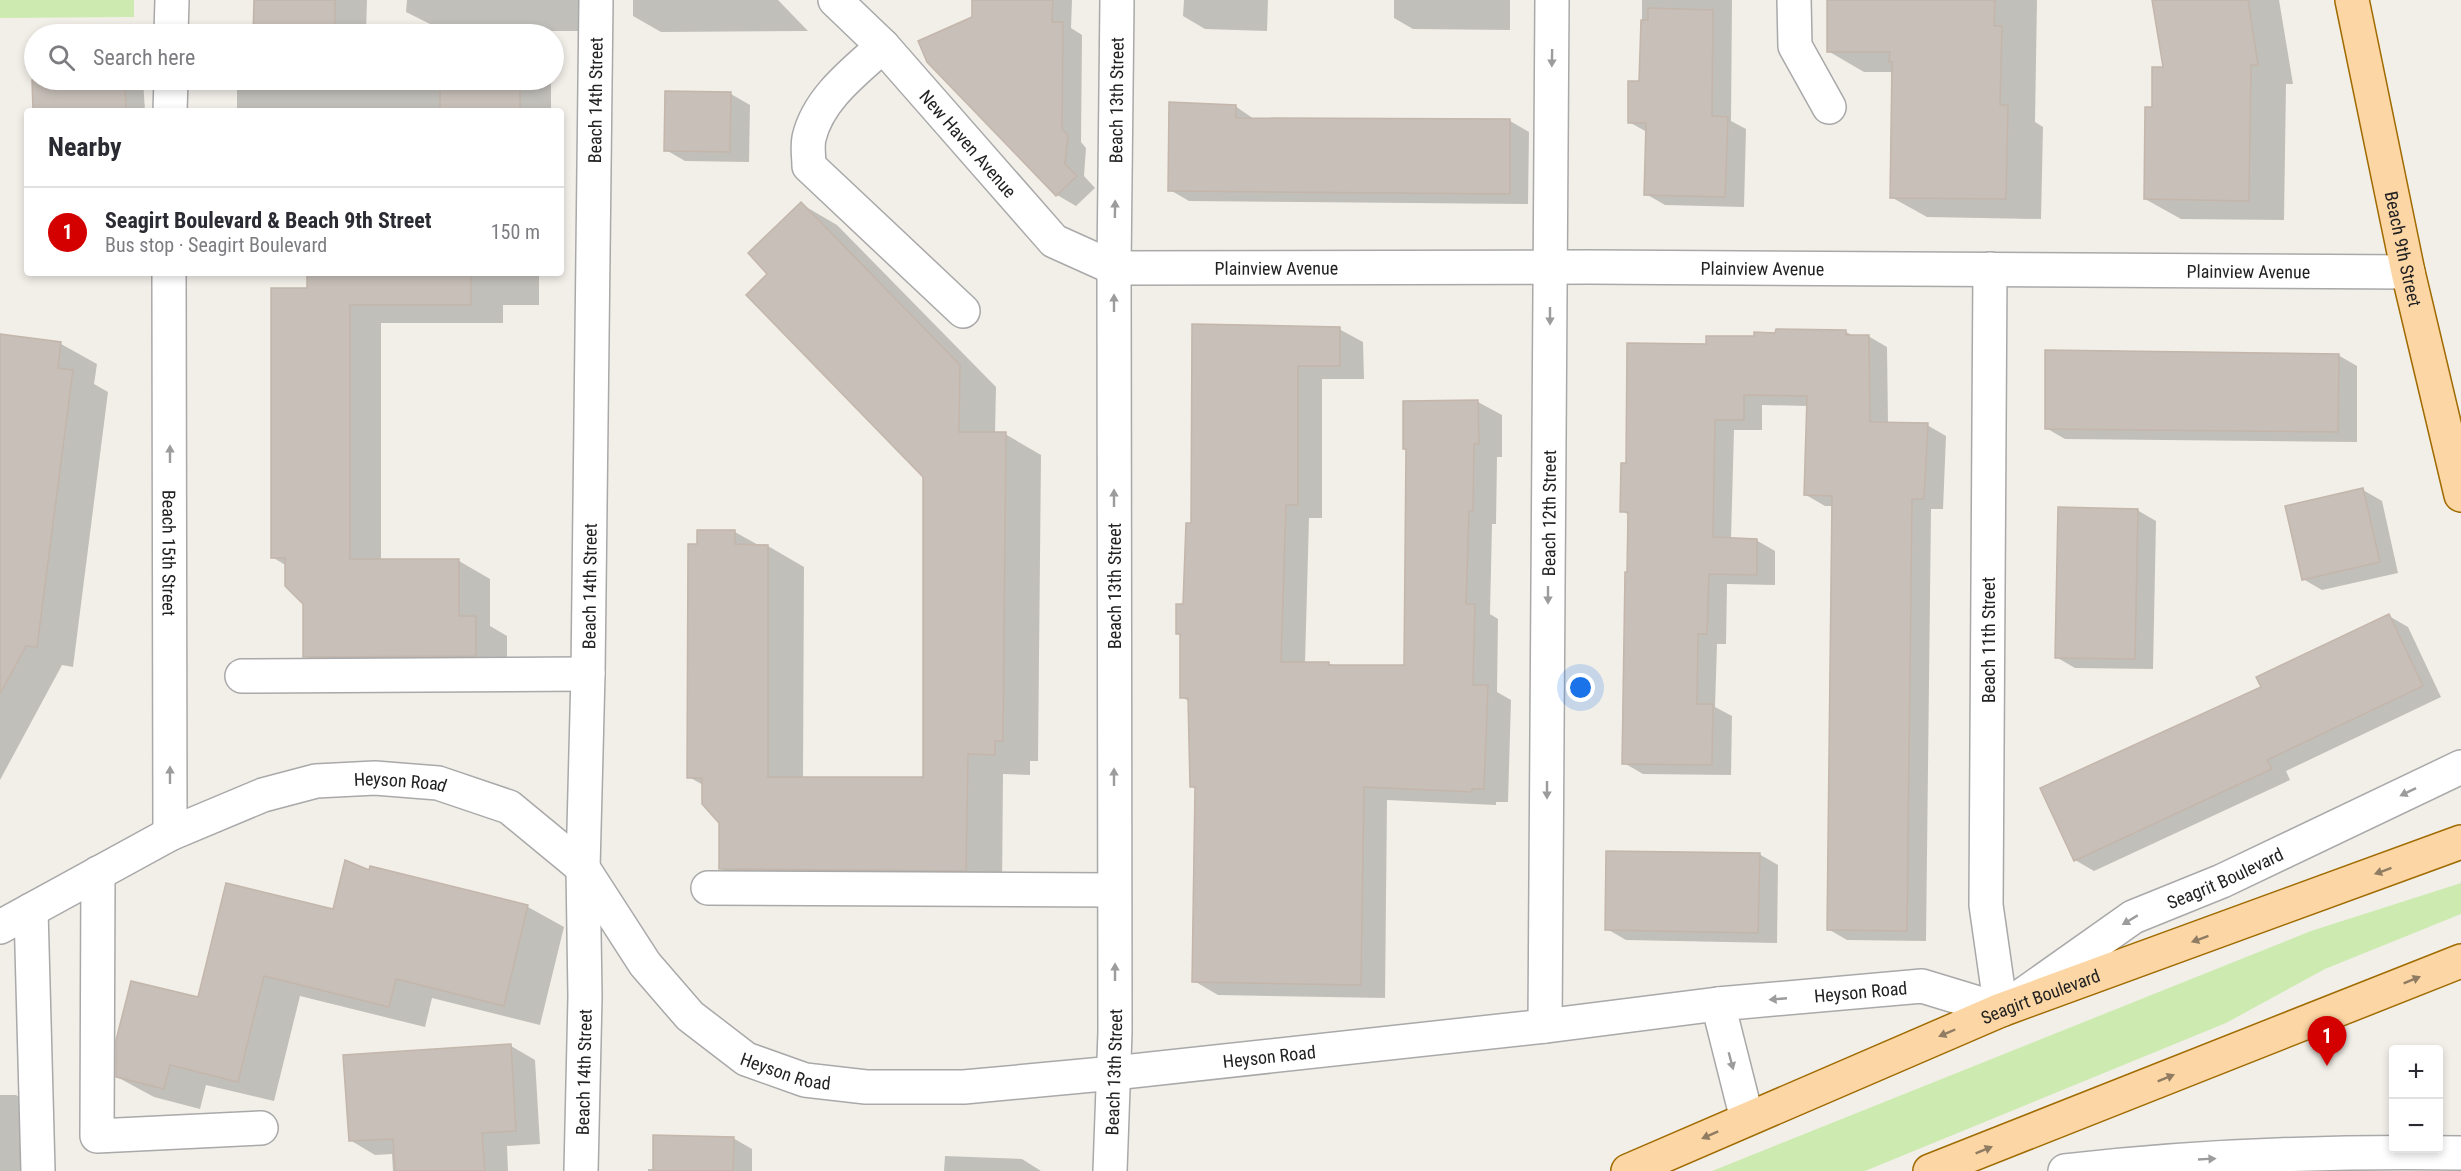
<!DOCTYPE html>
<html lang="en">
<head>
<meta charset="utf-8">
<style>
  body { margin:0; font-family:"Roboto Condensed",sans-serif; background:#f2f2f3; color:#2b2b33 }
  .controls { position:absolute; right:18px; bottom:18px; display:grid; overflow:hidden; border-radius:6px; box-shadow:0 3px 9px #0003 }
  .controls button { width:54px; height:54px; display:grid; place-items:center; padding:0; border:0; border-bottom:2px solid #e1e1e2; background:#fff; color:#2b2b33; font:30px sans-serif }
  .you { position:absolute; left:1581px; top:688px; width:21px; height:21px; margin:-15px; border:4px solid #fff; border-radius:50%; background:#1a73e8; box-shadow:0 0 0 9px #1a73e833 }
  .badge { display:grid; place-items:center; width:39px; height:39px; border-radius:50%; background:#d40000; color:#fff; font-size:20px; font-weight:700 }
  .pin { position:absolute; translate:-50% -50px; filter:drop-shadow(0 2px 3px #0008) }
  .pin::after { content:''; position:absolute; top:32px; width:21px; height:18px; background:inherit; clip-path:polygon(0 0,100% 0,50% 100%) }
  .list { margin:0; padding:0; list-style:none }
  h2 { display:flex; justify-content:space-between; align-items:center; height:78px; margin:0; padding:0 24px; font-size:26px }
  h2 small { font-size:20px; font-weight:400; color:#7c7c81 }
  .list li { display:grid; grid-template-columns:39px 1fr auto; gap:18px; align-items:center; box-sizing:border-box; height:90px; padding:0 24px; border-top:2px solid #e1e1e2 }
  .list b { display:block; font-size:22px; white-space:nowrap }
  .list p { margin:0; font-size:20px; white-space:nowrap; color:#7c7c81 }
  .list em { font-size:20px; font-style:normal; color:#7c7c81 }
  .icon { flex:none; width:33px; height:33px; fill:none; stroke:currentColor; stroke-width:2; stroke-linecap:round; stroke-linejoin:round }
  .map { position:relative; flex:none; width:2461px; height:1171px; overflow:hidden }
  .search { position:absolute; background:#fff; box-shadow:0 3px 9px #0003; left:24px; top:24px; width:540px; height:66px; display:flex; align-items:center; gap:15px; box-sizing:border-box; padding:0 21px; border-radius:33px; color:#7c7c81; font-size:22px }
  .panel { position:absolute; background:#fff; box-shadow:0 3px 9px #0003; left:24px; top:108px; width:540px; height:168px; border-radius:6px }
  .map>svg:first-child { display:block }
  .grass { fill:#cdebb0 }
  .shadow { fill:#0003 }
  .building { fill:#c7bfb8; stroke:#c4b6ab; stroke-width:1.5 }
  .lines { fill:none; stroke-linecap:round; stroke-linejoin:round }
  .minor-casing { stroke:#a9a9a9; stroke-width:36 }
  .major-casing { stroke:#a06b00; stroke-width:36 }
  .minor { stroke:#fff; stroke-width:33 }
  .major { stroke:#fcd6a4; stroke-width:33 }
  .oneway { fill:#9c9c9c }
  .oneway2 { fill:#8f7c63 }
  .labels { text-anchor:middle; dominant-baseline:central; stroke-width:4.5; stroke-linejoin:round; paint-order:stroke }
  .street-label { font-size:18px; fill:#222; stroke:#fff }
</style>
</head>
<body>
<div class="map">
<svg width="2461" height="1171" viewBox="0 0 2461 1171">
  <rect width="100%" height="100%" fill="#f2efe9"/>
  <!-- grass -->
  <g class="grass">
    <path d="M 0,0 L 134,0 L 134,17 L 0,18 Z"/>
    <path d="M 2461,883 L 2461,914 L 2325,969 L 2226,1023 L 1865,1171 L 1712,1171 L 2311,931 Z"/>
  </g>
  <!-- shadow -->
  <g class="shadow">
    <path d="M 255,0 L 367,0 L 366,34 L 238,34 L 238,25 L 255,25 Z"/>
    <path d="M 407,0 L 589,0 L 589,31 L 551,31 L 551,34 L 442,34 L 442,30 L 406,12 Z"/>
    <path d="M 633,0 L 778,0 L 808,31 L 661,32 L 633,16 Z"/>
    <path d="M 1013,0 L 1072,0 L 1071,28 L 1082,35 L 1081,142 L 1086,148 L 1084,176 L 1095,188 L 1076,206 L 1057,195 Z"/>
    <path d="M 1184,0 L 1268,0 L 1267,31 L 1205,29 L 1183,16 Z"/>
    <path d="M 1394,0 L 1510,0 L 1510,30 L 1413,29 L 1394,18 Z"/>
    <path d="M 1642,0 L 1732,0 L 1731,121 L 1746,129 L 1744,207 L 1665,205 L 1646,194 L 1647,132 L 1629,122 L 1642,74 Z"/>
    <path d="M 1828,0 L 2037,0 L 2035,122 L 2043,127 L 2041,219 L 1927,217 L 1891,197 L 1894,72 L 1864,72 L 1828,51 Z"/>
    <path d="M 2154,0 L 2279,0 L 2293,84 L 2286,84 L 2284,220 L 2181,219 L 2145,199 L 2153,109 L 2164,68 Z"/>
    <path d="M 32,40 L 34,40 L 34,80 L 143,80 L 145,111 L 34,111 Z"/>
    <rect x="237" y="80" width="314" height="31"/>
    <path d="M 731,94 L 750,105 L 749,162 L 685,161 L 666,150 Z"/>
    <path d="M 1235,106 L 1254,119 L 1510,121 L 1529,132 L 1528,204 L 1189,201 L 1170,190 Z"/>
    <path d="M 801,204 L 837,225 L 996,387 L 995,434 L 1005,434 L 1041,455 L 1038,761 L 1030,761 L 1030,775 L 1003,774 L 1002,890 L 756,889 L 720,868 L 720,822 L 703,785 L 689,777 L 698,546 L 735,532 L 760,546 L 768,546 L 804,567 L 803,779 L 924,779 L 925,476 L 770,274 Z"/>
    <path d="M 308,273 L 539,273 L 539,305 L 503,305 L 503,323 L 381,323 L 381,561 L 459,561 L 490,579 L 490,626 L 507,636 L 507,673 L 337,674 L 305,656 L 305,603 L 287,566 L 272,557 L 308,289 Z"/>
    <path d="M 1193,326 L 1339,329 L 1363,342 L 1364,379 L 1322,379 L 1322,518 L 1309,518 L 1305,663 L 1328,663 L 1334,666 L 1405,666 L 1407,450 L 1404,448 L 1478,402 L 1502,415 L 1502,457 L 1497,457 L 1496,524 L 1492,524 L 1490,614 L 1498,619 L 1497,692 L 1511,700 L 1508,802 L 1496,802 L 1496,805 L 1387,800 L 1385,998 L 1218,995 L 1194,981 L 1196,789 L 1191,786 L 1190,702 L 1182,697 L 1182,636 L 1178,633 L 1185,605 L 1192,525 Z"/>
    <path d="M 1846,332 L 1854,336 L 1868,336 L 1887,347 L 1888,424 L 1927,425 L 1946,436 L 1943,509 L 1931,509 L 1926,941 L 1847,940 L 1828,929 L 1833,506 L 1825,506 L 1806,495 L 1808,406 L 1762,405 L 1762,430 L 1734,430 L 1731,539 L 1756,540 L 1775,551 L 1775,585 L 1727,584 L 1726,644 L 1717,644 L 1715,707 L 1732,716 L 1731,775 L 1643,774 L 1624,763 L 1629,515 L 1622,511 L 1628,464 L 1708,345 L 1756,337 Z"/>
    <path d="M 0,336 L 61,344 L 97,364 L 94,384 L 108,392 L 73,667 L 62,665 L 0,780 Z"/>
    <path d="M 2338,355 L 2357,366 L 2357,442 L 2065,439 L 2046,428 Z"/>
    <path d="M 2363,490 L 2382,501 L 2398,573 L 2322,590 L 2303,579 Z"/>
    <path d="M 2137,510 L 2156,521 L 2153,669 L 2075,668 L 2056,657 Z"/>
    <path d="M 2389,616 L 2408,627 L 2441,697 L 2286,771 L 2290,780 L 2094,871 L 2075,860 L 2263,688 Z"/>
    <path d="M 1759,854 L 1778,865 L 1777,943 L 1626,940 L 1607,929 Z"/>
    <path d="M 371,868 L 528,907 L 564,927 L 540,1025 L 432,998 L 425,1027 L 300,996 L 274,1101 L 206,1085 L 200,1109 L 154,1097 L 117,1077 L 199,999 L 334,911 L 370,872 Z"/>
    <path d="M 511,1046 L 535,1060 L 540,1144 L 507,1146 L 508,1171 L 393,1171 L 392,1154 L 375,1155 L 350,1140 Z"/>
    <path d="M 0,1095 L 16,1095 L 52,1116 L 52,1171 L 0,1171 Z"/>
    <path d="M 733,1138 L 752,1149 L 752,1171 L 648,1171 L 648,1169 L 654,1169 Z"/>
    <path d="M 945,1156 L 1022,1159 L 1041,1171 L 944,1171 Z"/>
  </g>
  <!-- building -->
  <g class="building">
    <path d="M 254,0 L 335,0 L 335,34 L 253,34 Z"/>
    <path d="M 972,0 L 1053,0 L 1052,22 L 1063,22 L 1062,129 L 1068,135 L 1065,164 L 1077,176 L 1056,196 L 927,62 L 918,41 L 972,17 Z"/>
    <path d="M 1827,0 L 1995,0 L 1994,26 L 2002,26 L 2000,105 L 2008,105 L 2006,199 L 1890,198 L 1892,62 L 1889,62 L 1890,52 L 1827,52 Z"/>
    <path d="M 2152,0 L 2248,0 L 2258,65 L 2251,65 L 2249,201 L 2144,199 L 2145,107 L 2152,107 L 2152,67 L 2163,67 Z"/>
    <path d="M 1648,8 L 1713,10 L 1712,116 L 1728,117 L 1725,197 L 1644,195 L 1646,123 L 1628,123 L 1628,81 L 1639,81 L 1641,20 L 1648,20 Z"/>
    <path d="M 32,80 L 125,80 L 126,110 L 33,111 Z"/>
    <rect x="440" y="80" width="80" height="31"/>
    <path d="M 665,91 L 731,92 L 730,152 L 664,151 Z"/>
    <path d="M 1169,102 L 1236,105 L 1236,118 L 1510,119 L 1510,194 L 1168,191 Z"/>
    <path d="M 801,202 L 960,365 L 959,432 L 1006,432 L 1003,741 L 995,741 L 995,755 L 968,754 L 966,871 L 719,869 L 719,823 L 702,804 L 702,778 L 687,778 L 688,544 L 697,544 L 697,530 L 735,530 L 735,544 L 768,545 L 768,777 L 923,777 L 923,477 L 746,295 L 767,274 L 748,253 Z"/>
    <path d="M 307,273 L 471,273 L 471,305 L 350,305 L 350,559 L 459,559 L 459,616 L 476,616 L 476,656 L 303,657 L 303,604 L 285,586 L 285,558 L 271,558 L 271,288 L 307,288 Z"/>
    <path d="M 1192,324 L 1340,327 L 1340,366 L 1298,366 L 1298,505 L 1286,505 L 1281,662 L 1329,662 L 1329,665 L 1404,665 L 1406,449 L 1403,449 L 1403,401 L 1478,400 L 1479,444 L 1474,444 L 1473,511 L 1469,511 L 1466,604 L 1475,604 L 1473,685 L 1488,685 L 1484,789 L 1472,789 L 1472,792 L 1364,787 L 1361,985 L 1192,982 L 1195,787 L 1190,787 L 1188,698 L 1180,698 L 1180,634 L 1176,634 L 1176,604 L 1183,604 L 1186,523 L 1191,523 Z"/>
    <path d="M 1776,329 L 1846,330 L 1846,335 L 1869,335 L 1870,422 L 1928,423 L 1924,499 L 1912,499 L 1907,931 L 1827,930 L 1832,496 L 1804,495 L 1807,396 L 1744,395 L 1744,420 L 1715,420 L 1713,537 L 1757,539 L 1757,575 L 1709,574 L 1707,634 L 1698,634 L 1697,704 L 1713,704 L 1712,765 L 1622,764 L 1625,572 L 1627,572 L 1628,512 L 1620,512 L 1621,463 L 1626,463 L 1627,343 L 1706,344 L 1706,336 L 1754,336 L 1754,332 L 1775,333 Z"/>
    <path d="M 0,334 L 61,342 L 58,368 L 73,370 L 37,647 L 26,646 L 0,694 Z"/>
    <path d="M 2045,350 L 2339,354 L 2338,432 L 2045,429 Z"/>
    <path d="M 2363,488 L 2380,562 L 2302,580 L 2285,506 Z"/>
    <path d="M 2058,507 L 2138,509 L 2135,659 L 2055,658 Z"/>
    <path d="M 2389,614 L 2423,686 L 2267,760 L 2272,769 L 2074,861 L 2040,788 L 2261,687 L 2256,677 Z"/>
    <path d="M 1606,851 L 1760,853 L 1758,933 L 1605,930 Z"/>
    <path d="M 345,860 L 369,870 L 370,866 L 528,905 L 504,1006 L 396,979 L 389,1007 L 264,976 L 238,1082 L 170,1065 L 164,1089 L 116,1077 L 116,1040 L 131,981 L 198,997 L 226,883 L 333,909 Z"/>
    <path d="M 511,1044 L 516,1131 L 482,1133 L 485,1171 L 395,1171 L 393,1139 L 349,1141 L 343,1055 Z"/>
    <path d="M 653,1135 L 734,1137 L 733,1171 L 653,1171 Z"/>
  </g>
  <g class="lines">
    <!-- minor casing -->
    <g class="minor-casing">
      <g id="minor">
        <path id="s1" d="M 835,0 L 883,46 L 1054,241 L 1114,268 L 1589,267 L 2408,272"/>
        <path d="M 1794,0 L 1795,46 L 1829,107"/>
        <path d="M 171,34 L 172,0"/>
        <path d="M 883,46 C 854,72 818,99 809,138 C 807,147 809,157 809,166 L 963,311"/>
        <path d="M 170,111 L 171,80"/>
        <path d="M 1990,269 L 1986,905 L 2001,1010"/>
        <path id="s2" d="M 169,273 L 170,834"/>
        <path d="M 242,676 L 588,674"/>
        <path d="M 98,873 L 97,1136 L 261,1128"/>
        <path d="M 708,888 L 1114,890"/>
        <path d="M 31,910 L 38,1171"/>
        <path id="s3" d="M 0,927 L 170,834 L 263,795 L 316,781 L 375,778 L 438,783 L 509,807 L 583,868 L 645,964 L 690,1016 L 746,1059 L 805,1080 L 866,1087 L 964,1087 L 1114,1073 L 1545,1026 L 1718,1004 L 1922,986 L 2001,1010"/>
        <path id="s4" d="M 2017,999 L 2133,917 L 2222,881 L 2461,767"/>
        <path d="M 1718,1004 L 1747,1119"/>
        <path id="s5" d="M 1545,1026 L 1552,0"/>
        <path id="s6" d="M 581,1171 L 585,997 L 583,868 L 588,674 L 596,0"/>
        <path id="s7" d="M 1110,1171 L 1115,1032 L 1114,268 L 1117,0"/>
        <path d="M 2065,1171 C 2196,1156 2329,1151 2461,1153"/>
      </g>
    </g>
    <!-- major casing -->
    <g class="major-casing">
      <g id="major">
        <path id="s8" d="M 2352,0 L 2408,272 L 2461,495"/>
        <path id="s9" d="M 1628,1171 L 2001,1010 L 2461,842"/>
        <path d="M 1930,1171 L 2461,961"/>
      </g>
    </g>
    <!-- minor -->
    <use href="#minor" class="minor"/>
    <!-- major -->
    <use href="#major" class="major"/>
  </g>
  <!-- one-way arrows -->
  <defs><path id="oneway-solid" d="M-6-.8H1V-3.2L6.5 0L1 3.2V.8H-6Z" transform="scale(1.5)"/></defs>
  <g class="oneway">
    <use href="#oneway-solid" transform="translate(1552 58) rotate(91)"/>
    <use href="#oneway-solid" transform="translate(1115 209) rotate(-89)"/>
    <use href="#oneway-solid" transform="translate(1114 303) rotate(-90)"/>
    <use href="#oneway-solid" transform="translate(1550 316) rotate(90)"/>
    <use href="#oneway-solid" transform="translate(170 454) rotate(-90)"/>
    <use href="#oneway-solid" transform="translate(1114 498) rotate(-90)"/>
    <use href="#oneway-solid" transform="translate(1548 595) rotate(90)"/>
    <use href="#oneway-solid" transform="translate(170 775) rotate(-90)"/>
    <use href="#oneway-solid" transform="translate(1114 777) rotate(-90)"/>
    <use href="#oneway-solid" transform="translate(1547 790) rotate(90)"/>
    <use href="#oneway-solid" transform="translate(2408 792) rotate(154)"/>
    <use href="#oneway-solid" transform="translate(2130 920) rotate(149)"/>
    <use href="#oneway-solid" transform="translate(1115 972) rotate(-90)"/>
    <use href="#oneway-solid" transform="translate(1778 999) rotate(175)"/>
    <use href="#oneway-solid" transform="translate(1731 1061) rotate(75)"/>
    <use href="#oneway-solid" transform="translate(2207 1159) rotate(-3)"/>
  </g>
  <g class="oneway2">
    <use href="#oneway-solid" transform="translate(2383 871) rotate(160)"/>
    <use href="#oneway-solid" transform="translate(2200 939) rotate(160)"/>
    <use href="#oneway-solid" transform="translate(2412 980) rotate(-22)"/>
    <use href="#oneway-solid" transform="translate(1947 1033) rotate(157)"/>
    <use href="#oneway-solid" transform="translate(2166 1078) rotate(-22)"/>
    <use href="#oneway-solid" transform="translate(1710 1135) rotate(156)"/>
    <use href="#oneway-solid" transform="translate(1984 1150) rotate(-22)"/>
  </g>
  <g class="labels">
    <!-- street labels -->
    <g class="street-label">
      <text stroke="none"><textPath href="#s6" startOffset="1071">Beach 14th Street</textPath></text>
      <text stroke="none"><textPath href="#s7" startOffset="1071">Beach 13th Street</textPath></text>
      <text stroke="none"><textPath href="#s1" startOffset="196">New Haven Avenue</textPath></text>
      <text stroke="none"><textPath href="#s8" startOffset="254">Beach 9th Street</textPath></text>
      <text stroke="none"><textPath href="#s1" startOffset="554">Plainview Avenue</textPath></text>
      <text stroke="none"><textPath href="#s1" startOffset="1040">Plainview Avenue</textPath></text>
      <text stroke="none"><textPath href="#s1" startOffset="1526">Plainview Avenue</textPath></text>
      <text stroke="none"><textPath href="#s5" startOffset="513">Beach 12th Street</textPath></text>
      <text stroke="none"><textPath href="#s2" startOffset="280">Beach 15th Street</textPath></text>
      <text stroke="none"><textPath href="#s6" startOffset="585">Beach 14th Street</textPath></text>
      <text transform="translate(1114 586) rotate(-90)">Beach 13th Street</text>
      <text transform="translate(1988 640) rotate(-90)">Beach 11th Street</text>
      <text stroke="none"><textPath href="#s3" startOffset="434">Heyson Road</textPath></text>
      <text stroke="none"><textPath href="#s4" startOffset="242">Seagrit Boulevard</textPath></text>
      <text stroke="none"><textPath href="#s3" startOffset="2020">Heyson Road</textPath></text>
      <text stroke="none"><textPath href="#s9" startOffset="448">Seagirt Boulevard</textPath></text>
      <text stroke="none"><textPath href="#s3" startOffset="1425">Heyson Road</textPath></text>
      <text stroke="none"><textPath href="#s3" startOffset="938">Heyson Road</textPath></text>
      <text stroke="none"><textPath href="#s6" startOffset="99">Beach 14th Street</textPath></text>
      <text stroke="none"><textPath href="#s7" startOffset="99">Beach 13th Street</textPath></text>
    </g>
  </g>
</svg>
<div class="controls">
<button>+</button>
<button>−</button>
</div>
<div class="you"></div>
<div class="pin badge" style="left:2327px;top:1066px">1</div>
<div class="search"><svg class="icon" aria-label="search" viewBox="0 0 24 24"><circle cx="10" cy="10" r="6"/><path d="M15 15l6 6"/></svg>Search here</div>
<section class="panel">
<h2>Nearby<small></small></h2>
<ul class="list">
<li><span class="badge">1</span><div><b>Seagirt Boulevard &amp; Beach 9th Street</b><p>Bus stop · Seagirt Boulevard</p></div><em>150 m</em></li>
</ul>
</section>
</div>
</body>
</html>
